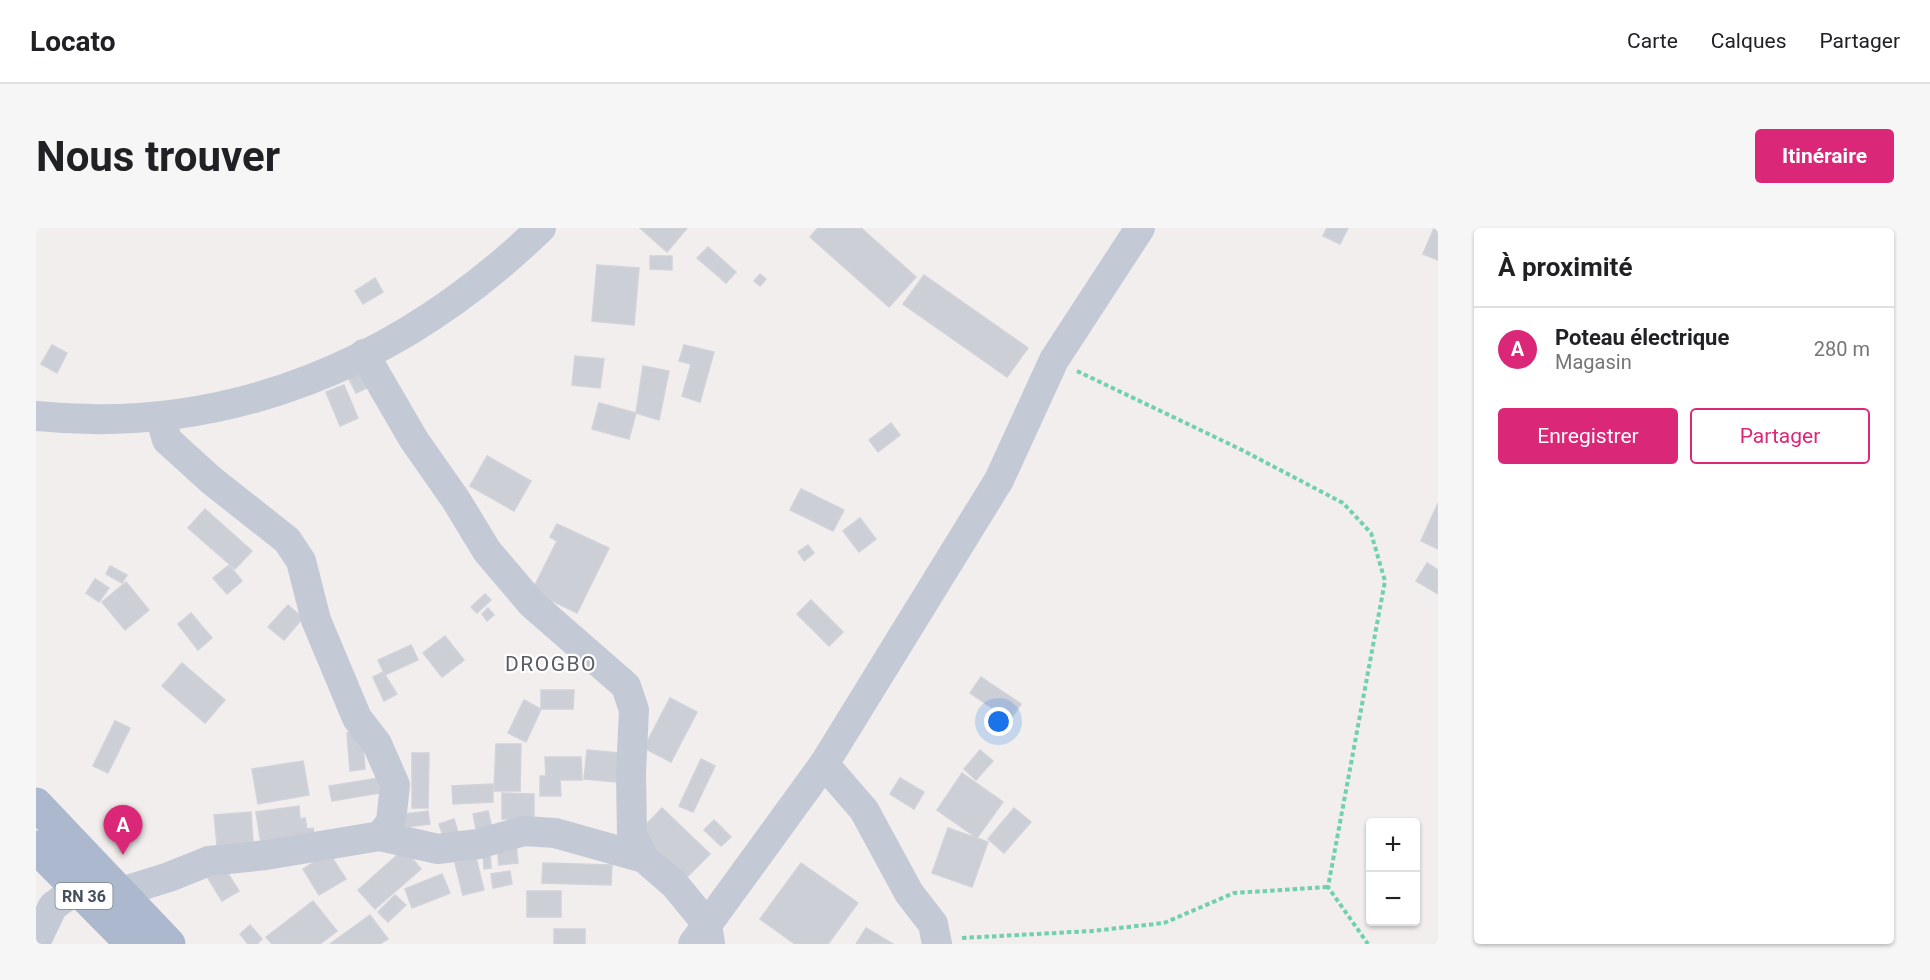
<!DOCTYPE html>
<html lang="fr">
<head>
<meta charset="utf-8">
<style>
  body { margin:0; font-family:Roboto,sans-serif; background:#f6f6f6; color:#202124 }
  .controls { position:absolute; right:18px; bottom:18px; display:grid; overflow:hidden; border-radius:6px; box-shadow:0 2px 4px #0004 }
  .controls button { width:54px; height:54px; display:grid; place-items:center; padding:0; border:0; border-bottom:2px solid #e0e0e0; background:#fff; color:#202124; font:30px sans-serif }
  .you { position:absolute; left:963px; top:494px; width:21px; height:21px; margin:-15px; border:4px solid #fff; border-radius:50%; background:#1a73e8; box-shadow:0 0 0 9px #1a73e833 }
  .badge { display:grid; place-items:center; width:39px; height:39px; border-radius:50%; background:#db2777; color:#fff; font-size:20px; font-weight:700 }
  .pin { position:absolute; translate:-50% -50px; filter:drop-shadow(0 2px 3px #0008) }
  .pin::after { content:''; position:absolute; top:32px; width:21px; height:18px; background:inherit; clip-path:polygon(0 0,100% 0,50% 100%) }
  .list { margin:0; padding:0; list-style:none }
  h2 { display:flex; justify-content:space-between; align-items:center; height:78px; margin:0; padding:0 24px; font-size:26px }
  h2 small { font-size:20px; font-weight:400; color:#757577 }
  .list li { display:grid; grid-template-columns:39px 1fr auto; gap:18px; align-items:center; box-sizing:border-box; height:84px; padding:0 24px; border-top:2px solid #e0e0e0 }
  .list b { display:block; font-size:22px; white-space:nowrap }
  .list p { margin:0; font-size:20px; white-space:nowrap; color:#757577 }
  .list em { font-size:20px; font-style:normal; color:#757577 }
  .actions { display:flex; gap:12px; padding:18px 24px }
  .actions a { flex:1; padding:14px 0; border:2px solid #db2777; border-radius:6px; text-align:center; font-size:21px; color:#db2777 }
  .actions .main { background:#db2777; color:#fff }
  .map { position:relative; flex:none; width:1402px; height:716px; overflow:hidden; border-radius:6px }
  header { display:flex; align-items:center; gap:36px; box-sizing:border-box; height:84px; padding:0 30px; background:#fff; border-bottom:2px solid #e0e0e0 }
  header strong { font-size:28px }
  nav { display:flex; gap:33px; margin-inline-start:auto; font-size:21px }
  .intro { display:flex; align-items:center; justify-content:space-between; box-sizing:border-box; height:144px; padding:0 36px }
  h1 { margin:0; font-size:42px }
  .button { padding:15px 27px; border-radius:6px; background:#db2777; color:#fff; font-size:21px; font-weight:700 }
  main { display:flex; gap:36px; padding:0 36px }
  aside { flex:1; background:#fff; border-radius:6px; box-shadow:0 2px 4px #0004 }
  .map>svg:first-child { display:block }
  .building { fill:#cccfd6; stroke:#d1d2da; stroke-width:1.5 }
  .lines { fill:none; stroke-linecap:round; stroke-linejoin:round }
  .path { stroke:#71d0af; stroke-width:4; stroke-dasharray:4.5 3; stroke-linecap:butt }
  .minor { stroke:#c3cad6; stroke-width:30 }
  .major { stroke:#acb8ce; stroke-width:33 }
  .labels { text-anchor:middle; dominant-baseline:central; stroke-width:4.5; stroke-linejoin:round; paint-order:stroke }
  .shield { fill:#fff; stroke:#7d838d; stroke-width:1.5 }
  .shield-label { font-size:16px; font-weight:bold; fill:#454e5c }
  .quarter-label { font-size:21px; letter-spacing:1.5px; fill:#5a5d63; stroke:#fff }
</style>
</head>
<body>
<header>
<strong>Locato</strong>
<nav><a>Carte</a><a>Calques</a><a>Partager</a></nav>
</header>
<div class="intro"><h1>Nous trouver</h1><a class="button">Itinéraire</a></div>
<main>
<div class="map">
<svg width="1402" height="716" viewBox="0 0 1402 716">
  <rect width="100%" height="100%" fill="#f1eeed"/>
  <!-- building -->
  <g class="building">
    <path d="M 604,0 L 651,0 L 631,24 Z"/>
    <path d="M 782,0 L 825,0 L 880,49 L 853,79 L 774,9 Z"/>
    <path d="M 1291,0 L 1312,0 L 1304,16 L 1287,8 Z"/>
    <path d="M 1398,0 L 1402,0 L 1402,32 L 1387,26 Z"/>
    <path d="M 672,19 L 700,44 L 690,55 L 661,30 Z"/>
    <path d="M 614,28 L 636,28 L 636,42 L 614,41 Z"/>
    <path d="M 561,37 L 603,40 L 598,97 L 556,93 Z"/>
    <path d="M 724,46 L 730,51 L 724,58 L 718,53 Z"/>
    <path d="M 888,47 L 992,120 L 971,149 L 867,76 Z"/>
    <path d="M 339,50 L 347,64 L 327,76 L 319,63 Z"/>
    <path d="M 16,117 L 31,125 L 21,145 L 5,136 Z"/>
    <path d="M 648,117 L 678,124 L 664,174 L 646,168 L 655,136 L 643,133 Z"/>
    <path d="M 539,128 L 568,131 L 564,160 L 536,157 Z"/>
    <path d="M 607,138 L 633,143 L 623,192 L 600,185 Z"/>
    <path d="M 327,142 L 335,158 L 320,165 L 312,149 Z"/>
    <path d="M 308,157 L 322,190 L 304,198 L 290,164 Z"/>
    <path d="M 563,175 L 600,185 L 593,211 L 556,201 Z"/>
    <path d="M 855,195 L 864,207 L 842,224 L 833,212 Z"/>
    <path d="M 451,228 L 495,253 L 478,283 L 434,258 Z"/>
    <path d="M 765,261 L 808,282 L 797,303 L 754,282 Z"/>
    <path d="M 1402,275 L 1402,321 L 1385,313 Z"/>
    <path d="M 169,281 L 216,323 L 199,341 L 152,300 Z"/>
    <path d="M 824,290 L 840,311 L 823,324 L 807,303 Z"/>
    <path d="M 521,296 L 573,320 L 541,385 L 496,363 L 521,313 L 514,309 Z"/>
    <path d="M 772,317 L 778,325 L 768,333 L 762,324 Z"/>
    <path d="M 1391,335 L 1402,342 L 1402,366 L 1380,353 Z"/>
    <path d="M 193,337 L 206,353 L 191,366 L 177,350 Z"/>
    <path d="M 74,338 L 91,347 L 86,355 L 70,346 Z"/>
    <path d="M 59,351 L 73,360 L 63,374 L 50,365 Z"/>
    <path d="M 90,354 L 113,382 L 89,402 L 66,374 Z"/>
    <path d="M 449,366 L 455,372 L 441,385 L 435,379 Z"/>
    <path d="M 775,372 L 807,404 L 793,418 L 761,386 Z"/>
    <path d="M 252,377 L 267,390 L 248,412 L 232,399 Z"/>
    <path d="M 452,380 L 458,387 L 451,393 L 446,386 Z"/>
    <path d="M 155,385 L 176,410 L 162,422 L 142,396 Z"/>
    <path d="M 409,408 L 428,432 L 406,449 L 387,425 Z"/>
    <path d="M 375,417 L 382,432 L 349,447 L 342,432 Z"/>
    <path d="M 146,435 L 189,472 L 169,495 L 126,458 Z"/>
    <path d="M 347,444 L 361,466 L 348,473 L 337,449 Z"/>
    <path d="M 945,449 L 985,476 L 974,492 L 934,465 Z"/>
    <path d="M 505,462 L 538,462 L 537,481 L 505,481 Z"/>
    <path d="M 634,470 L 661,484 L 635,534 L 608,520 Z"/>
    <path d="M 488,472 L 505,481 L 490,514 L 472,505 Z"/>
    <path d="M 79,493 L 94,500 L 72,545 L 57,538 Z"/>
    <path d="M 326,503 L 329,541 L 314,543 L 311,505 Z"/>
    <path d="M 460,516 L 485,516 L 484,563 L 458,563 Z"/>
    <path d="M 551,522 L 583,525 L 580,554 L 548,551 Z"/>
    <path d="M 944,522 L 957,533 L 940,552 L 928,541 Z"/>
    <path d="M 376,525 L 393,525 L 392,580 L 376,580 Z"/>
    <path d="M 509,529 L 545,529 L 546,552 L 524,552 L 525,568 L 504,568 L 504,548 L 510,548 Z"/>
    <path d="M 665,531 L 679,538 L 657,584 L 643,578 Z"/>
    <path d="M 267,533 L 273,567 L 222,576 L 216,541 Z"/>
    <path d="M 926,545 L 967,574 L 941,610 L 901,582 Z"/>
    <path d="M 342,550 L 344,565 L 296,573 L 293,558 Z"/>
    <path d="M 864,550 L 888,564 L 878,581 L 854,566 Z"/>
    <path d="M 457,556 L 457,574 L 417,576 L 416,558 Z"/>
    <path d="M 466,565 L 498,566 L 498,592 L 466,591 Z"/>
    <path d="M 263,578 L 264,591 L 269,590 L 271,601 L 277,600 L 279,614 L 226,622 L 220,584 Z"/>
    <path d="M 626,580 L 674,626 L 651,649 L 603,604 Z"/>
    <path d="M 978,580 L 995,594 L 968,625 L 952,611 Z"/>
    <path d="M 392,583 L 394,596 L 370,599 L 369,586 Z"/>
    <path d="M 452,583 L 458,608 L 442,611 L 437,586 Z"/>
    <path d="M 215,584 L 217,614 L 181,617 L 178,587 Z"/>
    <path d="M 418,591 L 424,611 L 410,616 L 403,596 Z"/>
    <path d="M 678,592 L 695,609 L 685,618 L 668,602 Z"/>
    <path d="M 912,600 L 952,614 L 936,659 L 896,645 Z"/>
    <path d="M 480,615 L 482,635 L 463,637 L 461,617 Z"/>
    <path d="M 368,621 L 385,641 L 339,681 L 322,662 Z"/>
    <path d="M 447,622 L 454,622 L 455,640 L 448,641 Z"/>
    <path d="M 293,625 L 310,651 L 283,667 L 267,641 Z"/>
    <path d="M 440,630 L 448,662 L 427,667 L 419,635 Z"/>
    <path d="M 507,635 L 576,637 L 575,657 L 506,655 Z"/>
    <path d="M 765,635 L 822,675 L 792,716 L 759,716 L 724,691 Z"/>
    <path d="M 186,636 L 203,663 L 186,673 L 170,647 Z"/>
    <path d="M 474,643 L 476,656 L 457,660 L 455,646 Z"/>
    <path d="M 406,646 L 414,665 L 376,680 L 369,661 Z"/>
    <rect x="491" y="663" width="34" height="26"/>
    <path d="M 359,667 L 370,677 L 352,694 L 342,684 Z"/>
    <path d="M 277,673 L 301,703 L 284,716 L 236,716 L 230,709 Z"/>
    <path d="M 334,687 L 352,711 L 344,716 L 294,716 Z"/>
    <path d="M 214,697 L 226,711 L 221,716 L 212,716 L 204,706 Z"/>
    <path d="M 830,700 L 857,716 L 820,716 Z"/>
    <rect x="518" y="701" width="31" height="15"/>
  </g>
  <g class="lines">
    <!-- path -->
    <g class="path">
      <path d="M 1041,143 L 1206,222 L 1307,275 L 1335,305 L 1349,353 L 1292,659 L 1332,716"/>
      <path d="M 926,710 L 1056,703 L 1128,695 L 1198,665 L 1292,659"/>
    </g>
    <!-- minor -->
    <g class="minor">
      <path d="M 328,126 L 378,212 L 420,272 L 451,323 L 496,376 L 590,458 L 598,482 L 595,545 L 596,608 L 608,630 L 639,657 L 671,696 L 674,715"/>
      <path d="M 0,188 C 194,208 366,134 505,0"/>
      <path d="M 788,536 L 828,582 L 873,665 L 897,696 L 901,716"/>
      <path d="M 344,608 L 402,621 L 442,616 L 488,603 L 519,605 L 608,630"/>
      <path d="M 85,664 L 133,649 L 173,633 L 230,627 L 344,608 L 355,594 L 359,557 L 341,516 L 321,490 L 280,392 L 265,333 L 251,312 L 175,252 L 131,212 L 128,202 L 130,189"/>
      <path d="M 0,713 L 17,678 L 41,661"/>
      <path d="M 657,716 L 788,536 L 963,252 L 1018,132 L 1104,0"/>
    </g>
    <!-- major -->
    <g class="major">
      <path d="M 0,576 L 133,716"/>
      <path d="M 0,619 L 96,716"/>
    </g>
  </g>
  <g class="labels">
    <!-- shield labels -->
    <rect class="shield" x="19.5" y="655" width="57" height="26" rx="4.5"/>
    <g class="shield-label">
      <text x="48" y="668">RN 36</text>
    </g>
    <!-- quarter labels -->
    <g class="quarter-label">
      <text x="515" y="436">DROGBO</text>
    </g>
  </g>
</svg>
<div class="controls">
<button>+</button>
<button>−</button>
</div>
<div class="you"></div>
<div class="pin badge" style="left:87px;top:627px">A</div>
</div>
<aside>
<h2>À proximité<small></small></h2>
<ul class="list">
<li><span class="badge">A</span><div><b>Poteau électrique</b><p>Magasin</p></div><em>280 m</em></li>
</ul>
<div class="actions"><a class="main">Enregistrer</a><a>Partager</a></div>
</aside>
</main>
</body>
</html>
